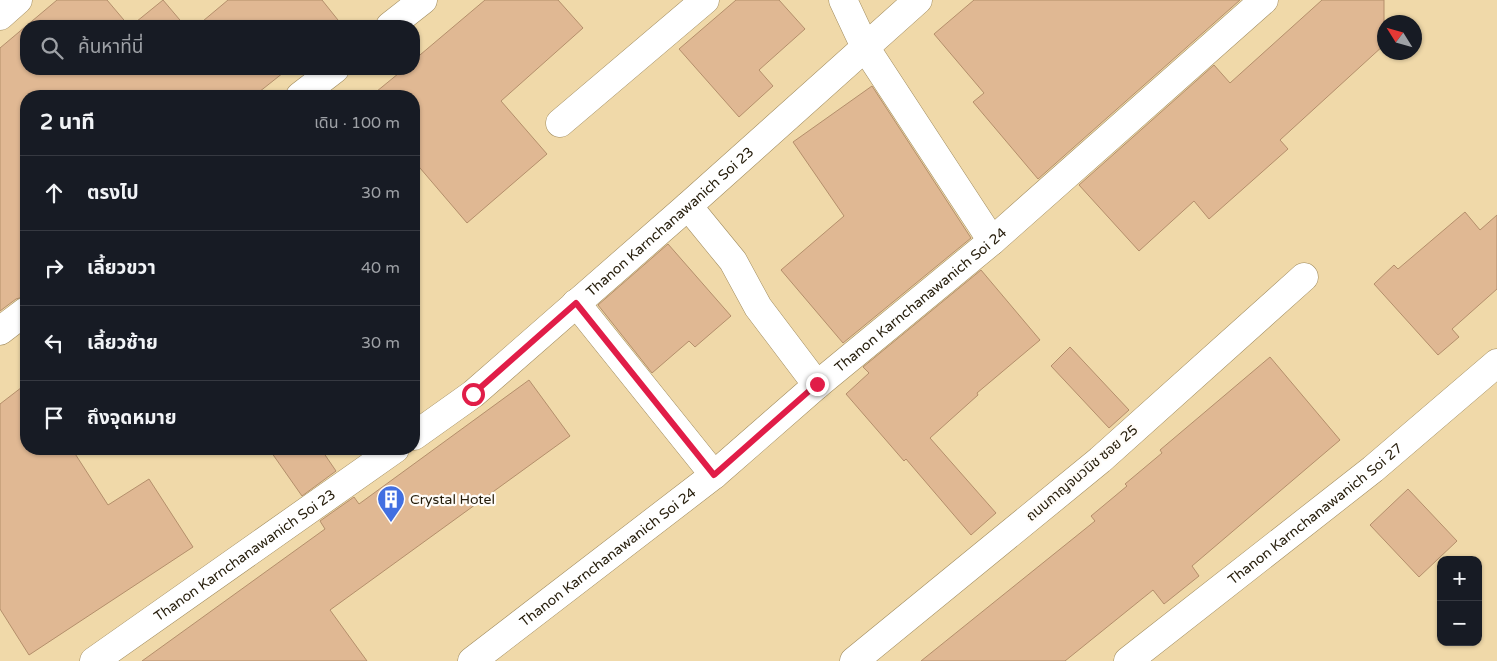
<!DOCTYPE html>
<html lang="th">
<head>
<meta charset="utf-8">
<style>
  body { margin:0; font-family:"Varela Round","Noto Sans Thai",sans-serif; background:#242831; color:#f1f3f6 }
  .controls { position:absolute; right:15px; bottom:15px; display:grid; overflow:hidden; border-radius:10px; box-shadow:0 1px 4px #0004 }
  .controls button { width:45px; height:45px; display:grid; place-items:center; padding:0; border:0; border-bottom:1px solid #363941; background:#171b24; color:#f1f3f6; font:25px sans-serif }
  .compass { position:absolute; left:1377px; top:15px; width:45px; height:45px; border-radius:50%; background:#171b24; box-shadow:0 1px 4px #0004; rotate:307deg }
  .stop { position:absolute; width:15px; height:15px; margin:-11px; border:4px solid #e11d48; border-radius:50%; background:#fff }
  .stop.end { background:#e11d48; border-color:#fff; box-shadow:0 1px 5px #0008 }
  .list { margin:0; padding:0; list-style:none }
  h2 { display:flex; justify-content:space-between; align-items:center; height:65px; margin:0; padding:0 20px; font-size:21px }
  h2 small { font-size:16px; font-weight:400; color:#9ea1a6 }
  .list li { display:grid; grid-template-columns:32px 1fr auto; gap:15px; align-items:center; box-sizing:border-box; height:75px; padding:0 20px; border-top:1px solid #363941 }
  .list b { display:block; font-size:19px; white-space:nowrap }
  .list em { font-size:16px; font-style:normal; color:#9ea1a6 }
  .icon { flex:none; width:28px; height:28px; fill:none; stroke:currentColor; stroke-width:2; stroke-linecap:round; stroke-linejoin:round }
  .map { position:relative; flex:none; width:1497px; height:661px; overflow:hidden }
  .search { position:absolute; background:#171b24; box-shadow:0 1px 4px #0004; left:20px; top:20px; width:400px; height:55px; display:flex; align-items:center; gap:12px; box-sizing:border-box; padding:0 18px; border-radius:20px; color:#9ea1a6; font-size:19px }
  .panel { position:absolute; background:#171b24; box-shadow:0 1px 4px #0004; left:20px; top:90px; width:400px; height:365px; border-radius:20px }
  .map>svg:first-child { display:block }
  .building { fill:#e0b893; stroke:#b48f6b }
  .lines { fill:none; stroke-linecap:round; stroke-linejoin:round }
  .minor-casing { stroke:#a08b5d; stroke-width:29 }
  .minor { stroke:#fff; stroke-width:28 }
  .route { stroke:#e11d48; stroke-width:6 }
  .labels { text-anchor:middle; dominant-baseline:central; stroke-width:4.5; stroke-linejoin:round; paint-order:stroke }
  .street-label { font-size:14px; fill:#251c0a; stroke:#fffcf8 }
  .poi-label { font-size:14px; fill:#251c0a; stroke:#fffcf8; text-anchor:start }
</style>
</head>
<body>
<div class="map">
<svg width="1497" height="661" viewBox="0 0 1497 661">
  <rect width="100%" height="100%" fill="#f0d9a9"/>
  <!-- building -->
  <g class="building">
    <path d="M 57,0 L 107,0 L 129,26 L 26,26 L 26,69 L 288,69 L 254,96 L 26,96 L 26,296 L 16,299 L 0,311 L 0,48 Z"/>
    <path d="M 163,0 L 185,26 L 131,26 Z"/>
    <path d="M 228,0 L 322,0 L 342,25 L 197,26 Z"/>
    <path d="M 485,0 L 558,0 L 583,28 L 501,101 L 547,154 L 467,223 L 414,161 L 414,96 L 371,96 L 404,69 L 414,69 L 414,60 Z"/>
    <path d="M 736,0 L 779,0 L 805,29 L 759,70 L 773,86 L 739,117 L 679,49 Z"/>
    <path d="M 974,0 L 1240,0 L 1038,179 L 973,102 L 984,93 L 934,34 Z"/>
    <path d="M 1322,0 L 1384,0 L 1384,45 L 1280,140 L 1288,149 L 1209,219 L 1194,201 L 1139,251 L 1079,185 L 1214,65 L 1230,83 Z"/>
    <path d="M 872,86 L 971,238 L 843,343 L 781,270 L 844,216 L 793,142 Z"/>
    <path d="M 1465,212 L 1480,230 L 1497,215 L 1497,289 L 1452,329 L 1459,337 L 1438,355 L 1374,284 L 1394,265 L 1398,269 Z"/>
    <path d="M 668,244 L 731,316 L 695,347 L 689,341 L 652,373 L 598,305 Z"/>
    <path d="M 981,270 L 1040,340 L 977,393 L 978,395 L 930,438 L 996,513 L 971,535 L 906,459 L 904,461 L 846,394 L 869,373 L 863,367 Z"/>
    <path d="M 1070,347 L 1129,410 L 1109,428 L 1051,366 Z"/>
    <path d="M 1270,357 L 1340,440 L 1192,566 L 1199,576 L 1164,604 L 1153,590 L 1065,661 L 921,661 L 1095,521 L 1091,516 L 1127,486 L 1125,484 L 1162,453 L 1160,450 Z"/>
    <path d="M 529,380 L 570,436 L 330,610 L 367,661 L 142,661 L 325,529 L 320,521 L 354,497 L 359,504 Z"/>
    <path d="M 26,384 L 26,449 L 72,449 L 108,505 L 149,479 L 193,547 L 29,655 L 0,609 L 0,404 Z"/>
    <path d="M 269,449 L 321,449 L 336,471 L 302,496 Z"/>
    <path d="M 1408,489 L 1457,541 L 1419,577 L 1370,525 Z"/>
  </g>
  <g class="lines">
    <!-- minor casing -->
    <g class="minor-casing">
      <g id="minor">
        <path d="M 843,0 L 865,47 L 992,241"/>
        <path d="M 0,16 L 18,0"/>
        <path d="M 390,26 L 423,0"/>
        <path d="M 300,96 L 335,69"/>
        <path d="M 560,123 L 705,0"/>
        <path d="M 688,206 L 733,261 L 758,307 L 817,385"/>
        <path d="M 576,303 L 714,475"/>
        <path d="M 0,331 L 26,311"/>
        <path id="s1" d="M 414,436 L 473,394 L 688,206 L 918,0"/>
        <path id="s2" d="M 94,661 L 395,449"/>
        <path id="s3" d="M 472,661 L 714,475 L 817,385 L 992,241 L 1264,0"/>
        <path d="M 854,661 L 1100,460 L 1304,277"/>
        <path id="s4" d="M 1128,661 L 1373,469 L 1497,363"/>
      </g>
    </g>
    <!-- minor -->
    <use href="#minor" class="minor"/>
  </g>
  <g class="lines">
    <!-- route -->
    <path class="route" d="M 473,394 L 576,303 L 714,475 L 817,384"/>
  </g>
  <!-- icons -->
  <defs>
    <g id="building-pin" transform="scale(1.4375)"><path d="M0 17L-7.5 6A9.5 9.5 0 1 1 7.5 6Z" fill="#426fe1" stroke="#fffcf8"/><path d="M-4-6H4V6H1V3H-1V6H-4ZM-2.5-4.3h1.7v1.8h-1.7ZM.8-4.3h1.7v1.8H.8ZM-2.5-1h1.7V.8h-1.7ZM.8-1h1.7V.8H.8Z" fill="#fff"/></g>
  </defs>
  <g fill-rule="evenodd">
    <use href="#building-pin" x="391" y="499"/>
  </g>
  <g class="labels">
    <!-- street labels -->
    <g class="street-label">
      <text stroke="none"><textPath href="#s1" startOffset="334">Thanon Karnchanawanich Soi 23</textPath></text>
      <text stroke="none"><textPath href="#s3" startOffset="576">Thanon Karnchanawanich Soi 24</textPath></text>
      <text transform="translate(1082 473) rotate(-40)">ถนนกาญจนวนิช ซอย 25</text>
      <text stroke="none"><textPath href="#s4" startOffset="238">Thanon Karnchanawanich Soi 27</textPath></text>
      <text stroke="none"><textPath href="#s2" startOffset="184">Thanon Karnchanawanich Soi 23</textPath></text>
      <text stroke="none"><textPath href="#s3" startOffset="171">Thanon Karnchanawanich Soi 24</textPath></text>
    </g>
    <!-- poi labels -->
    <g class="poi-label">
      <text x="410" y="499">Crystal Hotel</text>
    </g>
  </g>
</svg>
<div class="controls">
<button>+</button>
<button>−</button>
</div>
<svg class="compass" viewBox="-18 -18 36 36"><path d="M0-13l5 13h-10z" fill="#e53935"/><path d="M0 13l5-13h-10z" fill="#9ea1a6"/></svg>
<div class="stop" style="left:473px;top:394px"></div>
<div class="stop end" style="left:817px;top:384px"></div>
<div class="search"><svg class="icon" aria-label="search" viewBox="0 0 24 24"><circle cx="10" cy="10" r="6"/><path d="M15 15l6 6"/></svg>ค้นหาที่นี่</div>
<section class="panel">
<h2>2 นาที<small>เดิน · 100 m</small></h2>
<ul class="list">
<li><svg class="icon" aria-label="ahead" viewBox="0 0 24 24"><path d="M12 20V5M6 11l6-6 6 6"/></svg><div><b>ตรงไป</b></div><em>30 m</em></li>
<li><svg class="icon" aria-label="right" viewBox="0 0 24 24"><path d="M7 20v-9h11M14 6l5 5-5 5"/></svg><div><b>เลี้ยวขวา</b></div><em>40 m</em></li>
<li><svg class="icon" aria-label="left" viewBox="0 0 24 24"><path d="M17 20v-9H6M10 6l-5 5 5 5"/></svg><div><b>เลี้ยวซ้าย</b></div><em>30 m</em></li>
<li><svg class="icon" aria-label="arrive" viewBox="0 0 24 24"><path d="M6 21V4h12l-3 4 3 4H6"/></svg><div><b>ถึงจุดหมาย</b></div></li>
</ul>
</section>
</div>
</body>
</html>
